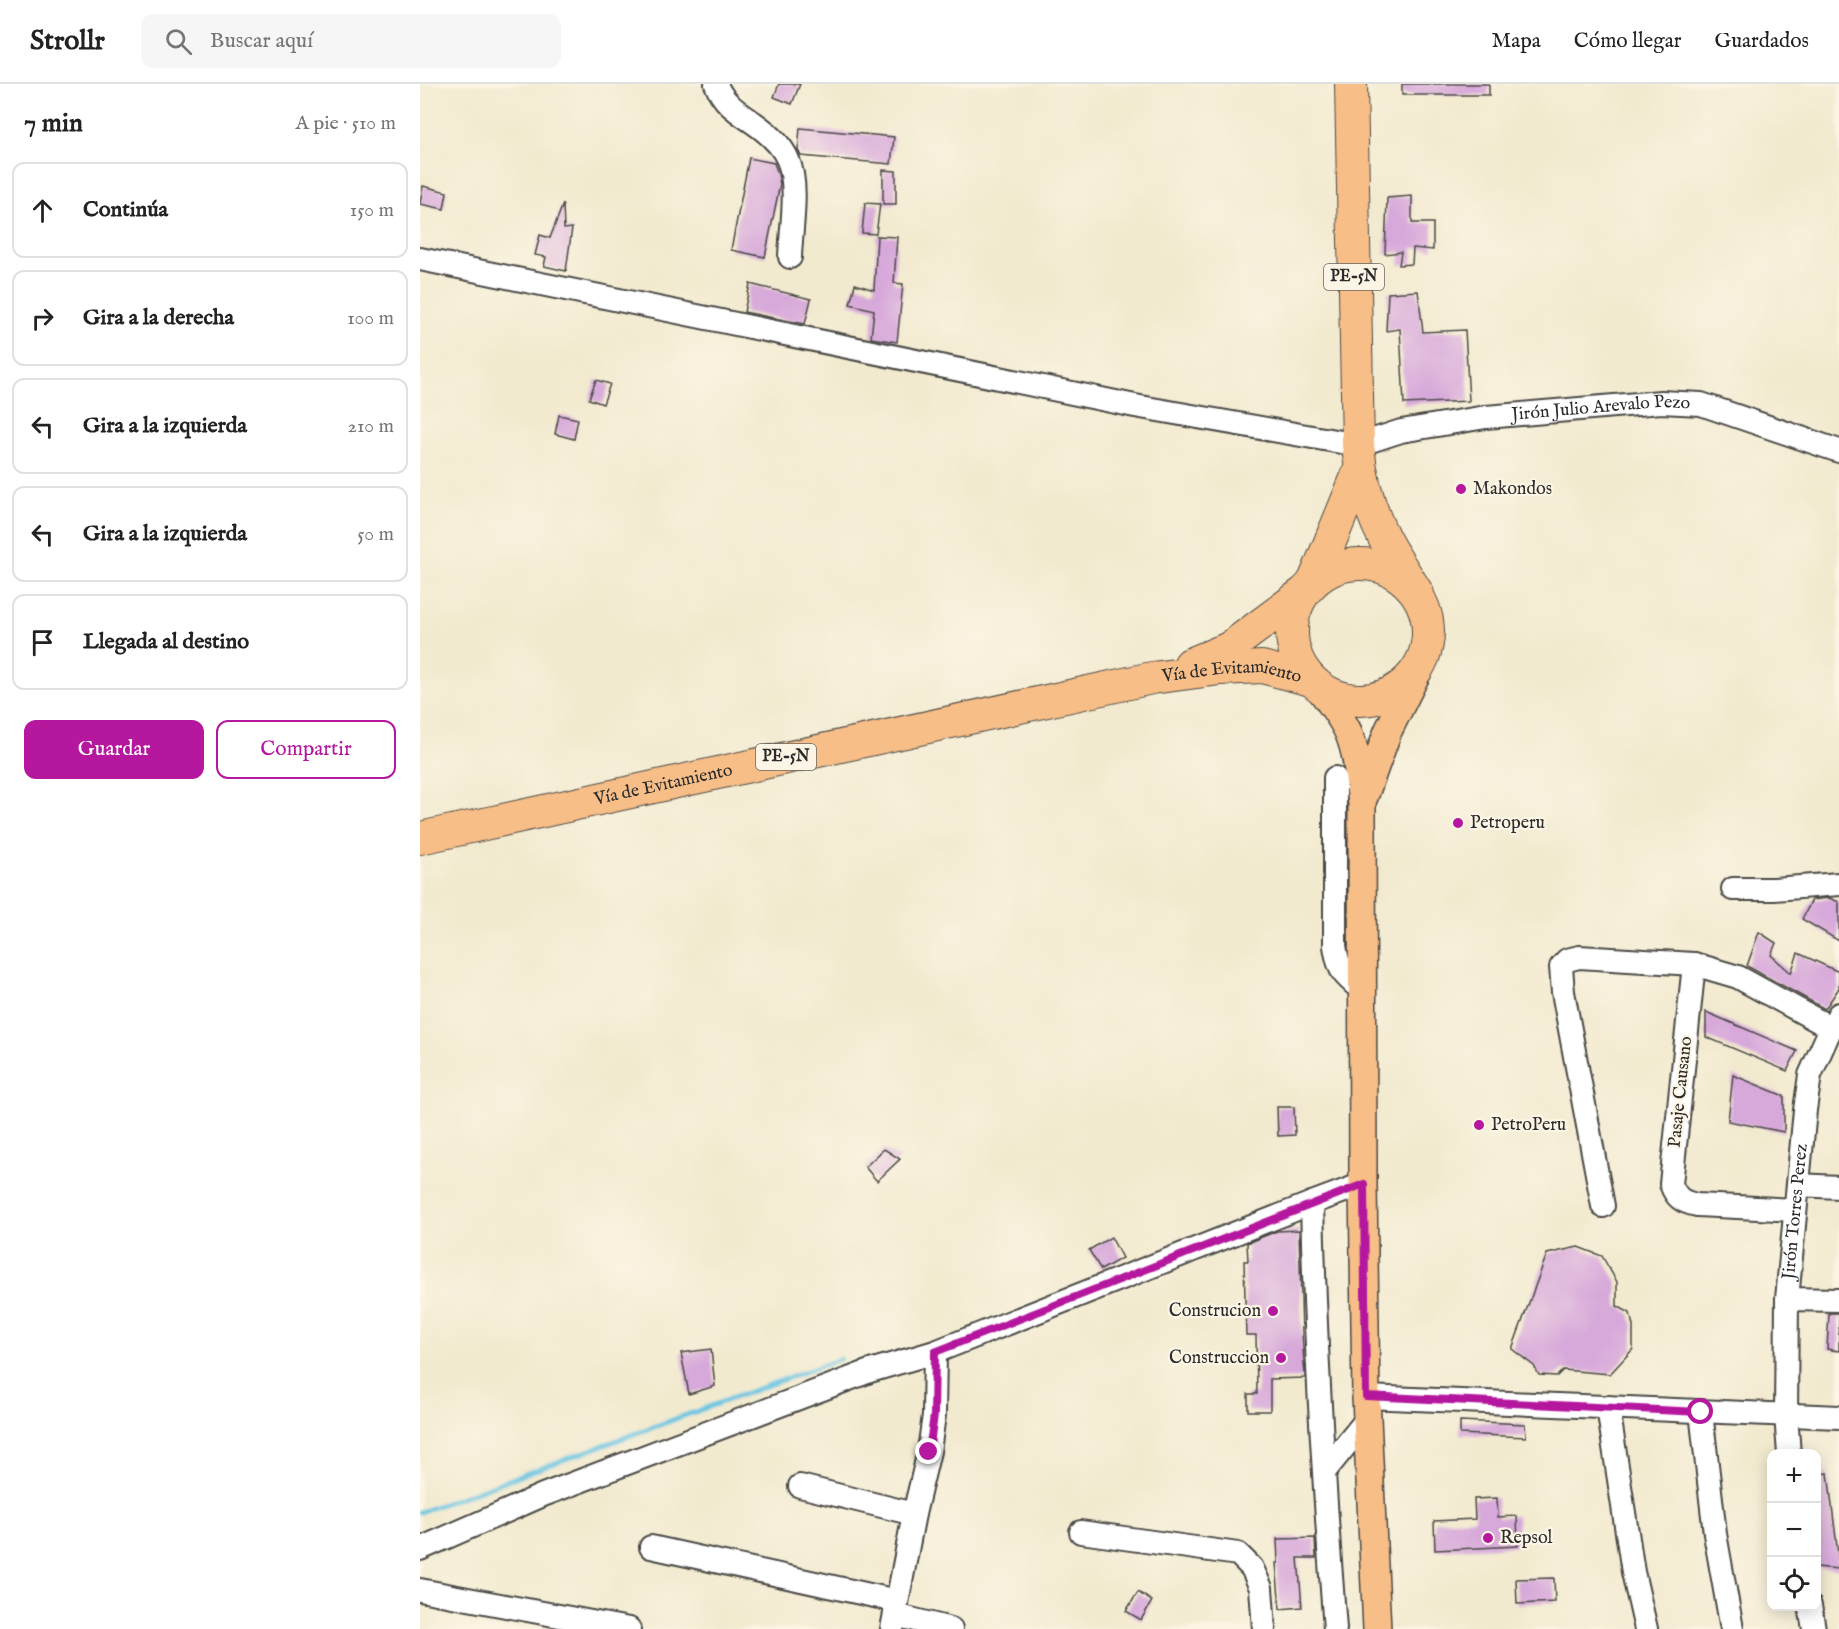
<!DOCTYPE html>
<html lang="es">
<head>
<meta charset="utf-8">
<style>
  body { margin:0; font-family:"IM FELL English",serif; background:#f6f6f6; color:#222 }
  .controls { position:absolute; right:18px; bottom:18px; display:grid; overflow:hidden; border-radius:12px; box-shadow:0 3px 15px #0003 }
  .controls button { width:54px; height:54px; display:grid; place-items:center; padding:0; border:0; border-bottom:2px solid #e0e0e0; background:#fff; color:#222; font:30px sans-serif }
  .stop { position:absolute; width:18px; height:18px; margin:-14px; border:4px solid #b5179e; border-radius:50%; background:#fff }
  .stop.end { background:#b5179e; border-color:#fff; box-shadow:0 2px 6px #0008 }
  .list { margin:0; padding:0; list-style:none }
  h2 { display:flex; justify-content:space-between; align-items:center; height:78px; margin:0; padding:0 24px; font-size:26px }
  h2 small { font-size:20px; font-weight:400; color:#767676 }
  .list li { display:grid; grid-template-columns:39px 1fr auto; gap:18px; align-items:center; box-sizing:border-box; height:96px; margin:0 12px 12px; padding:0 12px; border:2px solid #e0e0e0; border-radius:12px }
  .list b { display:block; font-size:22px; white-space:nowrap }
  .list em { font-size:20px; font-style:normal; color:#767676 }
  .actions { display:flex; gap:12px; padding:18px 24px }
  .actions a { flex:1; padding:14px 0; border:2px solid #b5179e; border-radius:12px; text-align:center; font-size:21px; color:#b5179e }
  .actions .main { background:#b5179e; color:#fff }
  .icon { flex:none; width:33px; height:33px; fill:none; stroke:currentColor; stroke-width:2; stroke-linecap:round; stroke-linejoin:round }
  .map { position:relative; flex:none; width:1419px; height:1545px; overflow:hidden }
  header { display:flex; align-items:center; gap:36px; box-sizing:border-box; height:84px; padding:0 30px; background:#fff; border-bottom:2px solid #e0e0e0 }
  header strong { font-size:28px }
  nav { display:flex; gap:33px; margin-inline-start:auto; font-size:21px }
  .search { width:420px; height:54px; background:#f6f6f6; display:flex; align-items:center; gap:15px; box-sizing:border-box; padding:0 21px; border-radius:12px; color:#767676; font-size:22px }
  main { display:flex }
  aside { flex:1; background:#fff }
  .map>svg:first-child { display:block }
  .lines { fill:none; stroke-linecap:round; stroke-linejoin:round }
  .stream { stroke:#65c4e3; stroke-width:4.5 }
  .building { fill:#d7a8da }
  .minor-casing { stroke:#494844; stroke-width:26 }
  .major-casing { stroke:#494844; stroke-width:30 }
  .highway-casing { stroke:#494844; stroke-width:34 }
  .minor { stroke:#fff; stroke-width:22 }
  .major { stroke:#f7be88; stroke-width:27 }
  .highway { stroke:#f7be88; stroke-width:32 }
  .route { stroke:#b5179e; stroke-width:8 }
  .poi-dot { fill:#b5179e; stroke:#fcf5e5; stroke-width:2 }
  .labels { text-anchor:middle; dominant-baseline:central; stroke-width:4.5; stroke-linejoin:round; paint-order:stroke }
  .shield { fill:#fcf5e5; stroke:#6a6863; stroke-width:1.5 }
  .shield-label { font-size:16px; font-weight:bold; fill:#2b2b2b }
  .street-label { font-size:18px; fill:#2b2b2b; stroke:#fcf5e5 }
  .poi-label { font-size:18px; fill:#2b2b2b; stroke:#fcf5e5; text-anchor:start }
</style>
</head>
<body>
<header>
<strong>Strollr</strong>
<div class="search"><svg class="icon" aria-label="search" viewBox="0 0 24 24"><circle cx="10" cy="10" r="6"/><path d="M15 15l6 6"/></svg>Buscar aquí</div>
<nav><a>Mapa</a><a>Cómo llegar</a><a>Guardados</a></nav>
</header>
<main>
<aside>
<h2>7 min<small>A pie · 510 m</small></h2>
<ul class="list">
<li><svg class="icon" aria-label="ahead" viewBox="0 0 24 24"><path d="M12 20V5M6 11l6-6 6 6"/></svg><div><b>Continúa</b></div><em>150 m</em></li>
<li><svg class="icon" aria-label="right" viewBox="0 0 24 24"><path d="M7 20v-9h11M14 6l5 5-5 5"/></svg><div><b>Gira a la derecha</b></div><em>100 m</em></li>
<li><svg class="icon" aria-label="left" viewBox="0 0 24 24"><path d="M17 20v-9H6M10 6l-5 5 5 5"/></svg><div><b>Gira a la izquierda</b></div><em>210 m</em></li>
<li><svg class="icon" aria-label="left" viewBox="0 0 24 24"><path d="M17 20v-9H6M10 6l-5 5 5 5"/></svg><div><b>Gira a la izquierda</b></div><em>50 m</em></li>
<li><svg class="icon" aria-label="arrive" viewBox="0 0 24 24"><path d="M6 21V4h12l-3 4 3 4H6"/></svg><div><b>Llegada al destino</b></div></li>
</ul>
<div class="actions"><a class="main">Guardar</a><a>Compartir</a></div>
</aside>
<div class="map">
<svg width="1419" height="1545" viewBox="0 0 1419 1545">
  <rect width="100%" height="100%" fill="#fcf5e5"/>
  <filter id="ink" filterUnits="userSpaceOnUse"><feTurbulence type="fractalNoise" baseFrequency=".0167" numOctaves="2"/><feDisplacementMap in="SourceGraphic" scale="12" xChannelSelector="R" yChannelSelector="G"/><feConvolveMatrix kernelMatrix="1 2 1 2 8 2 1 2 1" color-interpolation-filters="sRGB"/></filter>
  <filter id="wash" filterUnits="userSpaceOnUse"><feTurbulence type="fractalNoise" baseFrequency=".008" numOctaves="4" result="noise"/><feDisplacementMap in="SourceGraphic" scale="24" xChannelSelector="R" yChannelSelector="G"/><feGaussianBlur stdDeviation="1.35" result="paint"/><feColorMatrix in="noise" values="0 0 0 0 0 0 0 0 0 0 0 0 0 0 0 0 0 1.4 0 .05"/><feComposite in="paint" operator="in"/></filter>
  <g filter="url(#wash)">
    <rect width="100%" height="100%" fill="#f2eacf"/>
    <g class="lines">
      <!-- stream -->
      <path class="stream" d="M 0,1428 L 420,1275"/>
    </g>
    <g id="blocks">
      <!-- building -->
      <g class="building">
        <path d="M 359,0 L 380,0 L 372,20 L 354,13 Z"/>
        <rect x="982" y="0" width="87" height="11"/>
        <path d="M 380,44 L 474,53 L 471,80 L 381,72 L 378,66 Z"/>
        <path d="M 329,74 L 354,79 L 358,90 L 360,100 L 345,173 L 311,166 Z"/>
        <path d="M 463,86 L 476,87 L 476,120 L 463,120 Z"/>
        <path d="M 3,102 L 27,108 L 24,125 L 0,120 Z"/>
        <path d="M 992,112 L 992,139 L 1013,139 L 1013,166 L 993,164 L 992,180 L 979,181 L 981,168 L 965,170 L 967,114 Z"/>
        <path d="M 445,119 L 460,120 L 456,150 L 442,149 Z"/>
        <path d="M 143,120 L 144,145 L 152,144 L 146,187 L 124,182 L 126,173 L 115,171 L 120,151 L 130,154 Z"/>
        <path d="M 457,152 L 477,153 L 474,199 L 483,200 L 477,258 L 451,254 L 454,226 L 430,220 L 435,200 L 454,206 Z"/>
        <path d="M 330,200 L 391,215 L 385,240 L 324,228 Z"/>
        <path d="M 998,207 L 1003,248 L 1045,246 L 1049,317 L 984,320 L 980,245 L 966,247 L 968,209 Z"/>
        <path d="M 176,296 L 190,300 L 183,320 L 169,315 Z"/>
        <path d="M 139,331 L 158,335 L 154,355 L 135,350 Z"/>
        <path d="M 1409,814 L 1419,818 L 1419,857 L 1382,835 L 1392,816 Z"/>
        <path d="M 1339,848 L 1356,859 L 1351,871 L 1371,889 L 1378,869 L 1419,888 L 1419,904 L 1405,925 L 1327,882 Z"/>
        <path d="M 1286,928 L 1377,967 L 1367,987 L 1286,953 Z"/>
        <path d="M 1313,991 L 1364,1012 L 1364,1048 L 1308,1037 Z"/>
        <path d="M 857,1023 L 874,1023 L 875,1051 L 858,1052 Z"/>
        <path d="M 464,1065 L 480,1075 L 457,1097 L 445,1083 Z"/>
        <path d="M 879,1146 L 882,1249 L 885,1294 L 850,1295 L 850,1327 L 828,1327 L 828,1310 L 837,1310 L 836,1251 L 826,1251 L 824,1177 L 828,1177 L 827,1159 L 857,1147 Z"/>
        <path d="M 691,1153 L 702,1174 L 681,1186 L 669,1166 Z"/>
        <path d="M 1158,1163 L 1182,1172 L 1197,1198 L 1197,1222 L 1210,1229 L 1213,1242 L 1213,1265 L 1190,1290 L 1143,1286 L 1137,1292 L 1119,1291 L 1114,1282 L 1092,1265 L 1127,1170 Z"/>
        <path d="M 1409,1229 L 1419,1229 L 1419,1267 L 1407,1265 Z"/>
        <path d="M 291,1265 L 295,1302 L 269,1310 L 261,1269 Z"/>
        <path d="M 1040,1337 L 1105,1340 L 1106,1353 L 1040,1350 Z"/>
        <path d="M 1408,1389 L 1419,1479 L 1419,1485 L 1396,1483 L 1396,1390 Z"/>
        <path d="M 1077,1414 L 1078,1433 L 1097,1432 L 1098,1462 L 1015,1466 L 1014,1437 L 1055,1435 L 1054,1415 Z"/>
        <path d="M 895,1454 L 896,1474 L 878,1474 L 882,1523 L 860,1525 L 856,1479 L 858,1479 L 857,1455 Z"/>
        <path d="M 1134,1494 L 1135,1518 L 1097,1520 L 1096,1495 Z"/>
        <path d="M 718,1508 L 732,1517 L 721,1536 L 706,1527 Z"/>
      </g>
    </g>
  </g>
  <g filter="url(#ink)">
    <use href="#blocks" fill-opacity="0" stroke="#494844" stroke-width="1.5"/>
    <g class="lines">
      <!-- minor casing -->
      <g class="minor-casing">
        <g id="minor">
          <path d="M 296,0 C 303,19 318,28 334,39 C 347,48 362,61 368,76 C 379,102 371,144 370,173"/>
          <path id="s1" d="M 0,175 L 715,322 L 938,361 L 981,347 L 1066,333 L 1241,318 L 1281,320 L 1419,367"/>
          <path d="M 915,694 L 915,862 C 919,888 923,891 943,907"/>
          <path d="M 1313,805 L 1354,805 L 1419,800"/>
          <path d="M 1274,880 L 1251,1100 C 1256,1114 1262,1118 1277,1121 L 1375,1126"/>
          <path d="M 1378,1101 L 1419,1103"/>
          <path d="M 892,1119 C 895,1261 904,1403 915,1545"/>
          <path d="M 1183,1122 L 1143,908 L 1141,883 L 1147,876 L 1159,873 L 1274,880 L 1318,893 L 1411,944"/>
          <path d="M 1367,1215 L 1419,1216"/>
          <path d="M 946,1313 L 1419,1333"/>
          <path d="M 1188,1323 L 1213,1488 L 1226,1545"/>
          <path d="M 1281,1328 L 1295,1450 L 1312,1545"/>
          <path id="s2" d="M 1369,1370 L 1366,1331 L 1367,1215 L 1385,1026 L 1390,991 L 1411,944 L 1419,930"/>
          <path d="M 904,1388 L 947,1335"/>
          <path d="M 380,1402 L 494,1430"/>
          <path d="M 661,1448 L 818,1470 L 832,1484 L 841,1504 L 844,1545"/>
          <path d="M 231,1463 L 477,1517"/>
          <path d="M 0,1465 L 123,1411 L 450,1287 L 515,1268 L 892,1119 L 943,1100"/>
          <path d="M 0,1506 L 209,1545"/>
          <path d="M 1390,1522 L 1394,1545"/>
          <path d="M 475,1531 L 531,1545"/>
          <path d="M 472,1545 L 494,1430 L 509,1367 L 514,1331 L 515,1268"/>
        </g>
      </g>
      <!-- major casing -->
      <g class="major-casing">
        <g id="major">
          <path d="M 898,602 C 909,618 922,633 929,650 C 938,672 939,697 942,720 L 943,1100 L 946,1313 L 957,1545"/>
          <path d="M 944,713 L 968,647 L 1003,577"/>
        </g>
      </g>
      <!-- highway casing -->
      <g class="highway-casing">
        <g id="highway">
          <path d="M 931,0 L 938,361 C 941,397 952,434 970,465 C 979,480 989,495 998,510"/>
          <circle cx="940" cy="548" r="68"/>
          <path d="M 894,497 L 940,385"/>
          <path d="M 770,580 L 809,564 L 883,509"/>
          <path id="s3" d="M 0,754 L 732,594 L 800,585 L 842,583 L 891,596"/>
        </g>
      </g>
      <!-- minor -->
      <use href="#minor" class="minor"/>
      <!-- major -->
      <use href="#major" class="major"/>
      <!-- highway -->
      <use href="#highway" class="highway"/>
    </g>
  </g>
  <g class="lines" filter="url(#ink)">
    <!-- route -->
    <path class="route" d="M 509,1368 L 514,1331 L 515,1268 L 944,1100 L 946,1312 L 1281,1328"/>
  </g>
  <!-- markers -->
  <g class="poi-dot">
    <circle cx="1041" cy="405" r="6"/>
    <circle cx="1038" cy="739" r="6"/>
    <circle cx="1059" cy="1041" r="6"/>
    <circle cx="853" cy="1227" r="6"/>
    <circle cx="861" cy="1274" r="6"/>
    <circle cx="1068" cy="1454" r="6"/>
  </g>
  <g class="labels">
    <!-- shield labels -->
    <g class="shield">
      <rect x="904" y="180" width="60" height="26" rx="4.5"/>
      <rect x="336" y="660" width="60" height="26" rx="4.5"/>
    </g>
    <g class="shield-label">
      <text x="934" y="193">PE-5N</text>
      <text x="366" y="673">PE-5N</text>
    </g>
    <!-- street labels -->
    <g class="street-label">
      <text stroke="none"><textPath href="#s1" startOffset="1203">Jirón Julio Arevalo Pezo</textPath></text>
      <text stroke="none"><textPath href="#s3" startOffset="830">Vía de Evitamiento</textPath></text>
      <text stroke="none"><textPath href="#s3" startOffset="249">Vía de Evitamiento</textPath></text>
      <text transform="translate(1261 1008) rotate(-84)">Pasaje Causano</text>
      <text stroke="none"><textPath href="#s2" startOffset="243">Jirón Torres Perez</textPath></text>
    </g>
    <!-- poi labels -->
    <g class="poi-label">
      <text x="1053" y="405">Makondos</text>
      <text x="1050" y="739">Petroperu</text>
      <text x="1071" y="1041">PetroPeru</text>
      <text x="841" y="1227" text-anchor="end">Construcion</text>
      <text x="849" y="1274" text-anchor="end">Construccion</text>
      <text x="1080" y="1454">Repsol</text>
    </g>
  </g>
</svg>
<div class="controls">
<button>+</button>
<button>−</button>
<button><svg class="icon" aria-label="locate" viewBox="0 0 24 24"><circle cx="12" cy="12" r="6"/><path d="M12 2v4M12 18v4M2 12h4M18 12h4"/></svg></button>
</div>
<div class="stop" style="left:1281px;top:1328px"></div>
<div class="stop end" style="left:509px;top:1368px"></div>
</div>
</main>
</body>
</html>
